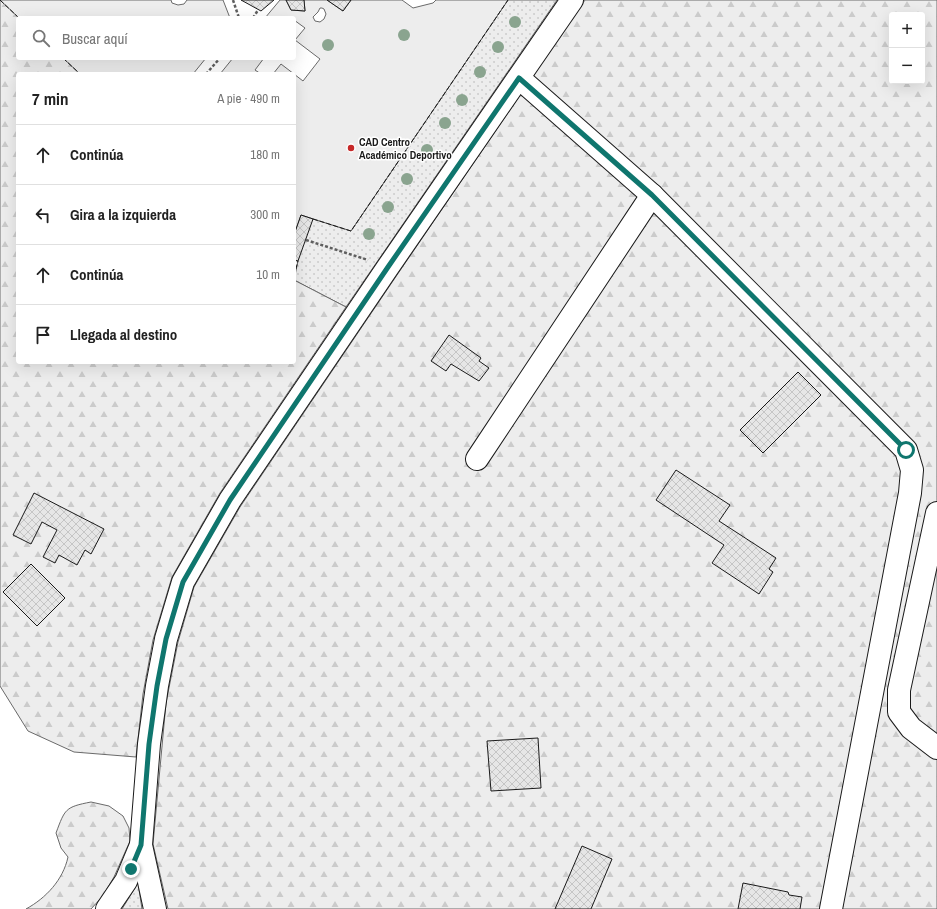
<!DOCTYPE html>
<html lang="es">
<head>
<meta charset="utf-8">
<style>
  body { margin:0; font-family:"Archivo Narrow",sans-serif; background:#f6f6f6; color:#222 }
  .controls { position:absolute; right:12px; top:12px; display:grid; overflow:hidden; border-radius:4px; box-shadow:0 4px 16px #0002 }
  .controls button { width:36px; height:36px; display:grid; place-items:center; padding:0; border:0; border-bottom:1px solid #e0e0e0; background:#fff; color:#222; font:20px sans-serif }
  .stop { position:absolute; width:12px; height:12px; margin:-9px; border:3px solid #0f766e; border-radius:50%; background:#fff }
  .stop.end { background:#0f766e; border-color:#fff; box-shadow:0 1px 4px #0008 }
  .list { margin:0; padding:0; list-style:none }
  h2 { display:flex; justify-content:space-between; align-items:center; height:52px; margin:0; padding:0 16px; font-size:17px }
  h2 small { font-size:13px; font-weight:400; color:#767676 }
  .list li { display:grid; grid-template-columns:26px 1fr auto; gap:12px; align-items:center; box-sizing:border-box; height:60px; padding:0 16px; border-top:1px solid #e0e0e0 }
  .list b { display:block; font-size:15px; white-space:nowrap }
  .list em { font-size:13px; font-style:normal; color:#767676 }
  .icon { flex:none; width:22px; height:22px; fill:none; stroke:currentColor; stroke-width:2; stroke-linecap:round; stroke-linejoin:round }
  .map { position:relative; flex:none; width:937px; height:909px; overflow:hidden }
  .search { position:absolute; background:#fff; box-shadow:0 4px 16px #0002; left:16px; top:16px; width:280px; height:44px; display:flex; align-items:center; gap:10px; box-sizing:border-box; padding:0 14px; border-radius:4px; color:#767676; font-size:15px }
  .panel { position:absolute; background:#fff; box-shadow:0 4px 16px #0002; left:16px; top:72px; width:280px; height:292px; border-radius:4px }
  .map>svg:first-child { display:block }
  .grass { fill:url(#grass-dots); stroke:#6a6a6a }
  .forest { fill:url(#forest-firs); stroke:#6a6a6a; fill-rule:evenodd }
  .built { fill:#ededed; stroke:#6a6a6a; fill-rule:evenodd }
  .building { fill:url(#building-cross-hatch); stroke:#1a1a1a }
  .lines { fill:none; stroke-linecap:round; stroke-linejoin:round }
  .minor-casing { stroke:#1a1a1a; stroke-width:24 }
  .major-casing { stroke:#1a1a1a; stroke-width:24 }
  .path { stroke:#5f5f5f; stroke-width:2.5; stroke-dasharray:3 2; stroke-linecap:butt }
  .minor { stroke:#fff; stroke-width:22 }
  .major { stroke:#fff; stroke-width:22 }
  .fence { stroke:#1a1a1a; stroke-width:1; stroke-dasharray:5 2; stroke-linecap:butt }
  .tree { fill:#8aa48f }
  .route { stroke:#0f766e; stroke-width:5 }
  .poi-dot { fill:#c62828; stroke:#fff; stroke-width:1.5 }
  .labels { text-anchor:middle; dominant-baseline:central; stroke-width:3; stroke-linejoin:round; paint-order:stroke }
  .poi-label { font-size:11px; font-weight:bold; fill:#1a1a1a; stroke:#fff; text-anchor:start }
</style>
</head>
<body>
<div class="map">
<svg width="937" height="909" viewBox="0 0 937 909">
  <defs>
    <pattern id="grass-dots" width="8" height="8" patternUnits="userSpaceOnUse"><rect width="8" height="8" fill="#ededed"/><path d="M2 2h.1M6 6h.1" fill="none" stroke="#cbcbcb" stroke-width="1.8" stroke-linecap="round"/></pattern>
    <pattern id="forest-firs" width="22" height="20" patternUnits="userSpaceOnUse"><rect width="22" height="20" fill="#ededed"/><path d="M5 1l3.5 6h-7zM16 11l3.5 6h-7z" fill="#cbcbcb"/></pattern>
    <pattern id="building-cross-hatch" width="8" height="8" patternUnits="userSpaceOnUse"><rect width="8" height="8" fill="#e6e6e6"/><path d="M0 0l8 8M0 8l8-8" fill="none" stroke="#c5c5c5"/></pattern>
  </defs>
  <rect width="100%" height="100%" fill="#fff"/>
  <!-- grass -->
  <g class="grass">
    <path d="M 508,0 L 557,0 L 346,307 L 294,280 L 298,261 L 294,260 L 294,235 L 301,215 L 351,231 Z"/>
    <path d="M 138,883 L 142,909 L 122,909 Z"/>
  </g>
  <!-- forest -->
  <g class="forest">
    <path d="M 0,0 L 9,0 L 20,18 L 18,18 L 18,58 L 66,58 L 84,74 L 18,74 L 18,362 L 294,362 L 294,280 L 346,307 L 220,493 L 172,577 L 153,640 L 143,694 L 136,757 L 74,752 L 28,731 L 0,686 Z"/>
    <path d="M 585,0 L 937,0 L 937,909 L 168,909 L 153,844 L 166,703 L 178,642 L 194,587 L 240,507 L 397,275 ZM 892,15 L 922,15 L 922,81 L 892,81 Z"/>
    <path d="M 91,802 L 109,806 L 123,816 L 129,828 L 130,841 L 114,877 L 102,897 L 91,909 L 26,909 C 46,898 63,880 68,857 L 61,848 L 56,833 C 65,809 65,807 91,802 Z"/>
  </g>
  <!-- built -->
  <g class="built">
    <path d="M 0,0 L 171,0 L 172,3 L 178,5 L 184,4 L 187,0 L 223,0 L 230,18 L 19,18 Z"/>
    <path d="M 280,0 L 286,0 L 291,10 L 305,11 L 304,0 L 327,0 L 343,11 L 351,0 L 402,0 L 413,8 L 433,3 L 436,0 L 508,0 L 351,231 L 301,215 L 294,235 L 296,227 L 294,226 L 294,74 L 303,81 L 320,59 L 295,40 L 305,28 L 294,20 L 294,18 L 265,18 ZM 320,8 L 322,8 L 324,9 L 326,14 L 324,19 L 320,22 L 315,21 L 313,17 L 318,12 Z"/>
    <path d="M 63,58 L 206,58 L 193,74 L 80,74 Z"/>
    <path d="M 233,58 L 264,58 L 255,70 L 261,74 L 220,74 Z"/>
    <path d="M 281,64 L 294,74 L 273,74 Z"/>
  </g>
  <!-- building -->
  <g class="building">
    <path d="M 241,0 L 274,0 L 261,11 Z"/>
    <path d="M 286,0 L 304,0 L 305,11 L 291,10 Z"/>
    <path d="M 327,0 L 351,0 L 343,11 Z"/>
    <path d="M 301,215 L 313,219 L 298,261 L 294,260 L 294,235 Z"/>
    <path d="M 449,335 L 481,358 L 479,361 L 489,368 L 479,381 L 451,364 L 446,371 L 431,361 Z"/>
    <path d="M 798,372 L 821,395 L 763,453 L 740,430 Z"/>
    <path d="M 676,470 L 730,505 L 719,521 L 776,558 L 769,569 L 773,572 L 759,594 L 712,563 L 724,545 L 656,500 Z"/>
    <path d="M 34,493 L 104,529 L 91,554 L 85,550 L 77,565 L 59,555 L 55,563 L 43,557 L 57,530 L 42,522 L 31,544 L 13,535 Z"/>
    <path d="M 31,564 L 65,598 L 37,626 L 3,592 Z"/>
    <path d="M 538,738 L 541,788 L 491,791 L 487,741 Z"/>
    <path d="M 582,846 L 612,859 L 591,909 L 555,909 Z"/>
    <path d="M 743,883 L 788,892 L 789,895 L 802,897 L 800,909 L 738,909 Z"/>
  </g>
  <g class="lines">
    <!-- minor casing -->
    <g class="minor-casing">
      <g id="minor">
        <path d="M 519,78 L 652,195 L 906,450 L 912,470 L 910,493 L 831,909"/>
        <path d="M 477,459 L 652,195"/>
        <path d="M 937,513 L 899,690 L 899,712 L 911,728 L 937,748"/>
      </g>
    </g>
    <!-- major casing -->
    <g class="major-casing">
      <g id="major">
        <path d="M 107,909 L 126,881 L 141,845"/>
        <path d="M 155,909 L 141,845 L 149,744 L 157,686 L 166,639 L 183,582 L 230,500 L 388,267 L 572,0"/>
      </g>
    </g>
    <!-- path -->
    <g class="path">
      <path d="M 233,0 L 239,18"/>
      <path d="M 253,18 L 258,10"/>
      <path d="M 206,74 L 220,58"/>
      <path d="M 306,240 L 368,260"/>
    </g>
    <!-- minor -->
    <use href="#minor" class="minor"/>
    <!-- major -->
    <use href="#major" class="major"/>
    <!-- fence -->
    <g class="fence">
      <path d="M 0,0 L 19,18"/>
      <path d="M 63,58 L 80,74"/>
      <path d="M 313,219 L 351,231 L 508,0"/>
      <path d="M 294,276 L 298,261"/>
    </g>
  </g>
  <!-- trees -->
  <g class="tree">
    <circle cx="515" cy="22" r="6"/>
    <circle cx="404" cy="35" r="6"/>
    <circle cx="328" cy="45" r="6"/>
    <circle cx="498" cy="47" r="6"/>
    <circle cx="480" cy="72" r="6"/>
    <circle cx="462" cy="100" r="6"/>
    <circle cx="445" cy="123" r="6"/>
    <circle cx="427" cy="150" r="6"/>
    <circle cx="407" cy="179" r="6"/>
    <circle cx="388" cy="207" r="6"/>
    <circle cx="369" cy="234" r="6"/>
  </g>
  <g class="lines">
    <!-- route -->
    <path class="route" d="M 131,869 L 141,845 L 149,744 L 157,686 L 166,639 L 183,582 L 230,500 L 388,267 L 519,78 L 652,195 L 906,450"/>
  </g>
  <!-- markers -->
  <circle class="poi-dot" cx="351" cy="148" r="4"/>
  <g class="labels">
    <!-- poi labels -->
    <g class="poi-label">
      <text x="359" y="142">CAD Centro<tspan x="359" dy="13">Académico Deportivo</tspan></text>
    </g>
  </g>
</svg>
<div class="controls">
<button>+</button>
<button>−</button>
</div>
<div class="stop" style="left:906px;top:450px"></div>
<div class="stop end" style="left:131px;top:869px"></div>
<div class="search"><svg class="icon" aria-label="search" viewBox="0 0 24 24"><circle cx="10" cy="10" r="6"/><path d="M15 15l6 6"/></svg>Buscar aquí</div>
<section class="panel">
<h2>7 min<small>A pie · 490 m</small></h2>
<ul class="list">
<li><svg class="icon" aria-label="ahead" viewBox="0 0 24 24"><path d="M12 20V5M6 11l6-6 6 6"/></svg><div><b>Continúa</b></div><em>180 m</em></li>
<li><svg class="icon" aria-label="left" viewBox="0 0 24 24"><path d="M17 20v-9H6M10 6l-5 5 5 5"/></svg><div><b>Gira a la izquierda</b></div><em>300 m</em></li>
<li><svg class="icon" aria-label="ahead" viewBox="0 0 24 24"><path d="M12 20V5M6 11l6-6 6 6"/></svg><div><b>Continúa</b></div><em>10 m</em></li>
<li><svg class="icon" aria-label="arrive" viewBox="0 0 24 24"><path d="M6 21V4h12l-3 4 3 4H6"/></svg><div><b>Llegada al destino</b></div></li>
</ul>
</section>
</div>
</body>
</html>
